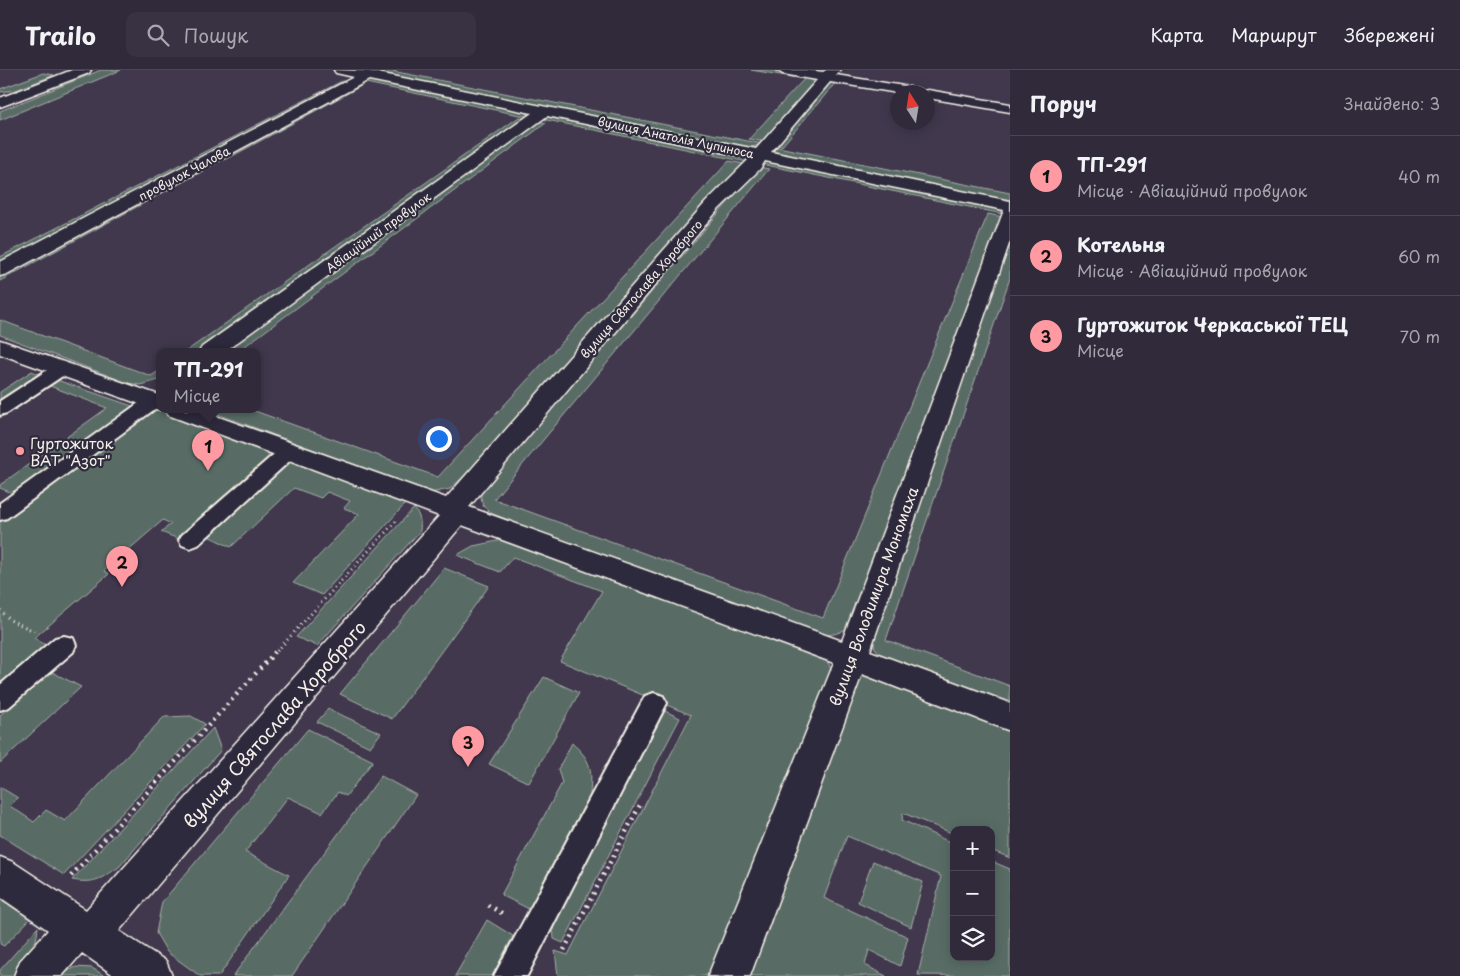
<!DOCTYPE html>
<html lang="uk">
<head>
<meta charset="utf-8">
<style>
  body { margin:0; font-family:"Playpen Sans",sans-serif; background:#393242; color:#f1f3f6 }
  .controls { position:absolute; right:15px; bottom:15px; display:grid; overflow:hidden; border-radius:10px; box-shadow:0 2px 12px #0003 }
  .controls button { width:45px; height:45px; display:grid; place-items:center; padding:0; border:0; border-bottom:1px solid #4c4654; background:#312a3a; color:#f1f3f6; font:25px sans-serif }
  .compass { position:absolute; left:890px; top:15px; width:45px; height:45px; border-radius:50%; background:#312a3a; box-shadow:0 2px 12px #0003; rotate:348deg }
  .you { position:absolute; left:438px; top:368px; width:18px; height:18px; margin:-12px; border:4px solid #fff; border-radius:50%; background:#1a73e8; box-shadow:0 0 0 8px #1a73e833 }
  .badge { display:grid; place-items:center; width:32px; height:32px; border-radius:50%; background:#ff9aa2; color:#111; font-size:16px; font-weight:700 }
  .pin { position:absolute; translate:-50% -41px; filter:drop-shadow(0 1px 2px #0008) }
  .pin::after { content:''; position:absolute; top:26px; width:18px; height:15px; background:inherit; clip-path:polygon(0 0,100% 0,50% 100%) }
  .popup { position:absolute; left:156px; top:278px; width:105px; height:65px; box-sizing:border-box; display:grid; place-content:center; border-radius:10px; background:#312a3a; filter:drop-shadow(0 1px 4px #0005); font-size:16px; white-space:nowrap; color:#a8a7af }
  .popup b { font-size:19px; color:#f1f3f6 }
  .popup::after { content:''; position:absolute; left:50%; top:100%; margin-left:-10px; border:10px solid transparent; border-top-color:#312a3a }
  .list { margin:0; padding:0; list-style:none }
  h2 { display:flex; justify-content:space-between; align-items:center; height:65px; margin:0; padding:0 20px; font-size:21px }
  h2 small { font-size:16px; font-weight:400; color:#a8a7af }
  .list li { display:grid; grid-template-columns:32px 1fr auto; gap:15px; align-items:center; box-sizing:border-box; height:80px; padding:0 20px; border-top:1px solid #4c4654 }
  .list b { display:block; font-size:19px; white-space:nowrap }
  .list p { margin:0; font-size:16px; white-space:nowrap; color:#a8a7af }
  .list em { font-size:16px; font-style:normal; color:#a8a7af }
  .icon { flex:none; width:28px; height:28px; fill:none; stroke:currentColor; stroke-width:2; stroke-linecap:round; stroke-linejoin:round }
  .map { position:relative; flex:none; width:1010px; height:906px; overflow:hidden }
  header { display:flex; align-items:center; gap:30px; box-sizing:border-box; height:70px; padding:0 25px; background:#312a3a; border-bottom:1px solid #4c4654 }
  header strong { font-size:24px }
  nav { display:flex; gap:28px; margin-inline-start:auto; font-size:18px }
  .search { width:350px; height:45px; background:#393242; display:flex; align-items:center; gap:12px; box-sizing:border-box; padding:0 18px; border-radius:10px; color:#a8a7af; font-size:19px }
  main { display:flex }
  aside { flex:1; background:#312a3a }
  .map>svg:first-child { display:block }
  .green { fill:#596c65; stroke:#a6aea6 }
  .lines { fill:none; stroke-linecap:round; stroke-linejoin:round }
  .lane-casing { stroke:#f4f1e8; stroke-width:4 }
  .street-casing { stroke:#f4f1e8; stroke-width:3 }
  .secondary-casing { stroke:#f4f1e8; stroke-width:3 }
  .path-far1 { stroke:#f4f1e8; stroke-width:3; stroke-dasharray:1 4; stroke-linecap:butt }
  .path { stroke:#f4f1e8; stroke-width:4.5; stroke-dasharray:2 5; stroke-linecap:butt }
  .lane { fill:#2f2a3d; fill-rule:evenodd }
  .street { fill:#2f2a3d; fill-rule:evenodd }
  .secondary { fill:#2f2a3d; fill-rule:evenodd }
  .poi-dot { fill:#ff9aa2; stroke:#2f2a3d; stroke-width:2 }
  .labels { text-anchor:middle; dominant-baseline:central; stroke-width:4.5; stroke-linejoin:round; paint-order:stroke }
  .far-street-label { font-size:12px; fill:#f4f1e8; stroke:#2f2a3d }
  .poi-label { font-size:15px; fill:#f4f1e8; stroke:#2f2a3d; text-anchor:start }
  .street-label { font-size:15px; fill:#f4f1e8; stroke:#2f2a3d }
  .near-street-label { font-size:18px; fill:#f4f1e8; stroke:#2f2a3d }
</style>
</head>
<body>
<header>
<strong>Trailo</strong>
<div class="search"><svg class="icon" aria-label="search" viewBox="0 0 24 24"><circle cx="10" cy="10" r="6"/><path d="M15 15l6 6"/></svg>Пошук</div>
<nav><a>Карта</a><a>Маршрут</a><a>Збережені</a></nav>
</header>
<main>
<div class="map">
<svg width="1010" height="906" viewBox="0 0 1010 906">
  <rect width="100%" height="100%" fill="#41384e"/>
  <filter id="ink" filterUnits="userSpaceOnUse"><feTurbulence type="fractalNoise" baseFrequency=".02" numOctaves="2"/><feDisplacementMap in="SourceGraphic" scale="10" xChannelSelector="R" yChannelSelector="G"/><feConvolveMatrix kernelMatrix="1 2 1 2 8 2 1 2 1" color-interpolation-filters="sRGB"/></filter>
  <g filter="url(#ink)">
    <!-- green -->
    <g class="green">
      <path d="M 101,0 L 121,0 L 0,50 L 0,41 Z"/>
      <path d="M 360,0 L 387,0 L 763,74 L 748,78 Z"/>
      <path d="M 751,0 C 768,0 802,0 816,11 L 765,72 L 749,69 L 804,9 Z"/>
      <path d="M 43,3 L 54,5 L 16,20 L 0,22 L 0,19 Z"/>
      <path d="M 370,9 L 526,41 L 529,47 L 361,12 Z"/>
      <path d="M 829,10 L 837,11 L 782,76 L 774,74 Z"/>
      <path d="M 342,11 L 348,12 L 0,192 L 0,187 Z"/>
      <path d="M 358,14 L 363,15 L 227,89 L 212,93 L 203,99 L 205,100 L 0,211 L 0,205 Z"/>
      <path d="M 519,47 L 527,49 L 199,282 L 185,282 Z"/>
      <path d="M 548,47 L 554,47 L 745,85 L 749,88 L 747,92 L 542,49 Z"/>
      <path d="M 538,51 L 546,53 L 237,282 L 221,282 Z"/>
      <path d="M 773,76 L 1010,123 L 1010,131 L 779,84 L 773,80 Z"/>
      <path d="M 729,91 L 744,94 L 489,383 L 450,419 L 430,423 L 207,340 L 252,340 L 438,407 Z"/>
      <path d="M 769,91 L 998,138 L 1002,140 L 1003,144 L 761,94 Z"/>
      <path d="M 758,97 L 769,99 L 494,429 L 823,548 L 988,144 L 1003,147 L 849,556 C 838,566 826,566 811,564 L 493,444 L 483,436 L 480,423 Z"/>
      <path d="M 1010,168 L 1010,208 L 886,570 L 1010,616 L 1010,636 L 883,588 L 875,578 L 871,563 Z"/>
      <path d="M 0,250 L 151,306 L 159,301 L 159,310 L 140,315 L 128,313 L 0,265 Z"/>
      <path d="M 32,301 L 40,305 L 0,330 L 0,322 Z"/>
      <path d="M 54,309 L 135,337 L 17,425 L 0,418 L 0,415 L 107,338 L 50,316 L 0,348 L 0,344 Z"/>
      <path d="M 153,336 L 277,382 L 181,470 L 161,462 L 171,454 L 163,450 L 104,501 L 109,504 L 34,568 L 49,577 L 0,619 L 0,449 Z"/>
      <path d="M 292,387 L 407,432 L 322,525 L 293,513 L 359,444 L 344,438 L 350,431 L 327,422 L 321,428 L 294,418 L 231,477 L 206,465 Z"/>
      <path d="M 414,438 C 420,446 421,451 420,461 L 317,576 L 296,567 Z"/>
      <path d="M 512,468 L 817,583 L 829,594 L 833,606 L 711,906 L 558,906 L 555,881 L 568,885 L 691,645 L 560,591 L 602,521 L 513,487 L 500,502 L 457,485 L 473,476 Z"/>
      <path d="M 444,498 L 489,516 L 392,649 L 340,624 Z"/>
      <path d="M 50,601 L 81,617 L 0,693 L 0,645 Z"/>
      <path d="M 861,604 L 1010,655 L 1010,788 L 991,780 L 991,760 L 954,760 L 954,764 L 903,743 L 902,750 L 954,774 L 954,887 L 991,887 L 991,791 L 1010,799 L 1010,906 L 918,905 L 941,806 L 847,766 L 824,828 L 908,867 L 900,896 L 869,880 L 865,895 L 886,906 L 745,906 Z"/>
      <path d="M 544,607 L 579,623 L 529,713 L 489,694 Z"/>
      <path d="M 328,639 L 381,663 L 370,677 L 317,652 Z"/>
      <path d="M 665,641 L 680,648 L 563,873 L 554,869 L 553,855 Z"/>
      <path d="M 191,646 L 205,654 L 64,805 L 0,765 L 0,717 L 18,728 L 10,736 L 34,752 L 46,740 L 65,751 L 164,647 Z"/>
      <path d="M 213,658 L 221,680 L 119,797 C 101,809 94,814 72,810 Z"/>
      <path d="M 308,659 L 373,691 L 346,726 L 338,722 L 322,743 L 288,727 L 245,782 L 289,805 L 219,906 L 200,906 L 167,882 L 156,863 L 162,832 Z"/>
      <path d="M 572,673 C 592,691 592,699 590,725 L 529,839 L 501,825 L 562,713 L 558,699 Z"/>
      <path d="M 381,706 L 416,725 L 292,906 L 233,906 Z"/>
      <path d="M 873,791 L 923,812 L 911,857 L 858,832 Z"/>
      <path d="M 0,829 L 30,849 L 4,876 L 0,874 Z"/>
      <path d="M 487,850 L 513,866 L 492,906 L 455,906 Z"/>
      <path d="M 38,857 C 37,879 26,891 13,906 L 0,906 L 0,900 Z"/>
      <path d="M 76,897 L 92,898 L 105,906 L 58,906 Z"/>
    </g>
    <g class="lines">
      <!-- lane casing -->
      <g class="lane-casing">
        <g id="lane">
          <path d="M 61,294 L 67,295 L 70,299 L 67,303 L 7,343 L 0,345 L 0,331 L 55,295 Z"/>
          <path d="M 154,325 L 159,327 L 159,336 L 7,448 L 0,450 L 0,433 L 147,327 Z"/>
          <path d="M 288,376 L 295,378 L 298,382 L 295,386 L 198,475 L 190,478 L 182,475 L 179,470 L 182,465 L 281,378 Z"/>
          <path d="M 64,566 L 73,568 L 76,575 L 73,582 L 9,637 L 0,640 L 0,615 L 55,568 Z"/>
          <path d="M 654,623 L 663,626 L 667,633 L 527,906 L 494,906 L 645,626 Z"/>
        </g>
      </g>
      <!-- street casing -->
      <g class="street-casing">
        <g id="street">
          <path d="M 334,0 L 368,1 L 756,79 L 817,10 L 783,4 L 776,0 L 808,0 L 823,2 L 826,0 L 840,0 L 836,5 L 916,18 L 923,21 L 928,20 L 1010,34 L 1010,42 L 928,28 L 928,22 L 898,23 L 830,12 L 771,82 L 1010,131 L 1010,171 L 870,581 L 1010,633 L 1010,661 L 862,604 L 750,906 L 708,906 L 834,593 L 462,455 L 119,861 L 166,891 L 172,906 L 115,906 L 82,883 L 62,906 L 14,906 L 20,891 L 48,860 L 0,827 L 0,787 L 13,792 L 86,840 L 439,446 L 168,345 L 165,340 L 199,340 L 446,428 L 706,132 L 750,88 L 547,46 L 224,282 L 199,282 L 202,277 L 532,43 L 369,10 L 7,204 L 0,206 L 0,192 L 354,7 L 336,3 ZM 765,91 L 1004,140 L 842,571 L 469,437 L 718,140 L 760,99 Z"/>
          <path d="M 0,270 L 159,325 L 161,340 L 151,338 L 0,284 Z"/>
        </g>
      </g>
      <!-- secondary casing -->
      <g class="secondary-casing">
        <path id="secondary" d="M 72,0 L 91,0 L 89,3 L 0,37 L 0,28 Z"/>
      </g>
      <!-- path-far1 -->
      <g class="path-far1">
        <path d="M 0,540 L 10,550 L 34,561"/>
        <path d="M 277,581 L 396,451"/>
      </g>
      <!-- path -->
      <g class="path">
        <path d="M 71,806 L 278,579"/>
        <path d="M 488,835 L 505,845"/>
        <path d="M 564,880 L 640,735"/>
      </g>
      <!-- lane -->
      <use href="#lane" class="lane"/>
      <!-- street -->
      <use href="#street" class="street"/>
      <!-- secondary -->
      <use href="#secondary" class="secondary"/>
    </g>
  </g>
  <!-- markers -->
  <circle class="poi-dot" cx="20" cy="381" r="5"/>
  <g class="labels">
    <!-- far-street labels -->
    <g class="far-street-label">
      <text transform="translate(676 67) rotate(12)">вулиця Анатолія Лупиноса</text>
      <text transform="translate(184 103) rotate(-28)">провулок Чалова</text>
      <text transform="translate(378 162) rotate(-36)">Авіаційний провулок</text>
      <text transform="translate(641 219) rotate(-49)">вулиця Святослава Хороброго</text>
    </g>
    <!-- poi labels -->
    <g class="poi-label">
      <text x="30" y="372">Гуртожиток<tspan x="30" dy="17">ВАТ "Азот"</tspan></text>
    </g>
    <!-- street labels -->
    <g class="street-label">
      <text transform="translate(873 526) rotate(-70)">вулиця Володимира Мономаха</text>
    </g>
    <!-- near-street labels -->
    <g class="near-street-label">
      <text transform="translate(274 654) rotate(-49)">вулиця Святослава Хороброго</text>
    </g>
  </g>
</svg>
<div class="controls">
<button>+</button>
<button>−</button>
<button><svg class="icon" aria-label="layers" viewBox="0 0 24 24"><path d="M12 4l9 5-9 5-9-5zM3 14l9 5 9-5"/></svg></button>
</div>
<svg class="compass" viewBox="-18 -18 36 36"><path d="M0-13l5 13h-10z" fill="#e53935"/><path d="M0 13l5-13h-10z" fill="#a8a7af"/></svg>
<div class="you"></div>
<div class="pin badge" style="left:208px;top:401px">1</div>
<div class="popup"><b>ТП-291</b>Місце</div>
<div class="pin badge" style="left:122px;top:517px">2</div>
<div class="pin badge" style="left:468px;top:697px">3</div>
</div>
<aside>
<h2>Поруч<small>Знайдено: 3</small></h2>
<ul class="list">
<li><span class="badge">1</span><div><b>ТП-291</b><p>Місце · Авіаційний провулок</p></div><em>40 m</em></li>
<li><span class="badge">2</span><div><b>Котельня</b><p>Місце · Авіаційний провулок</p></div><em>60 m</em></li>
<li><span class="badge">3</span><div><b>Гуртожиток Черкаської ТЕЦ</b><p>Місце</p></div><em>70 m</em></li>
</ul>
</aside>
</main>
</body>
</html>
